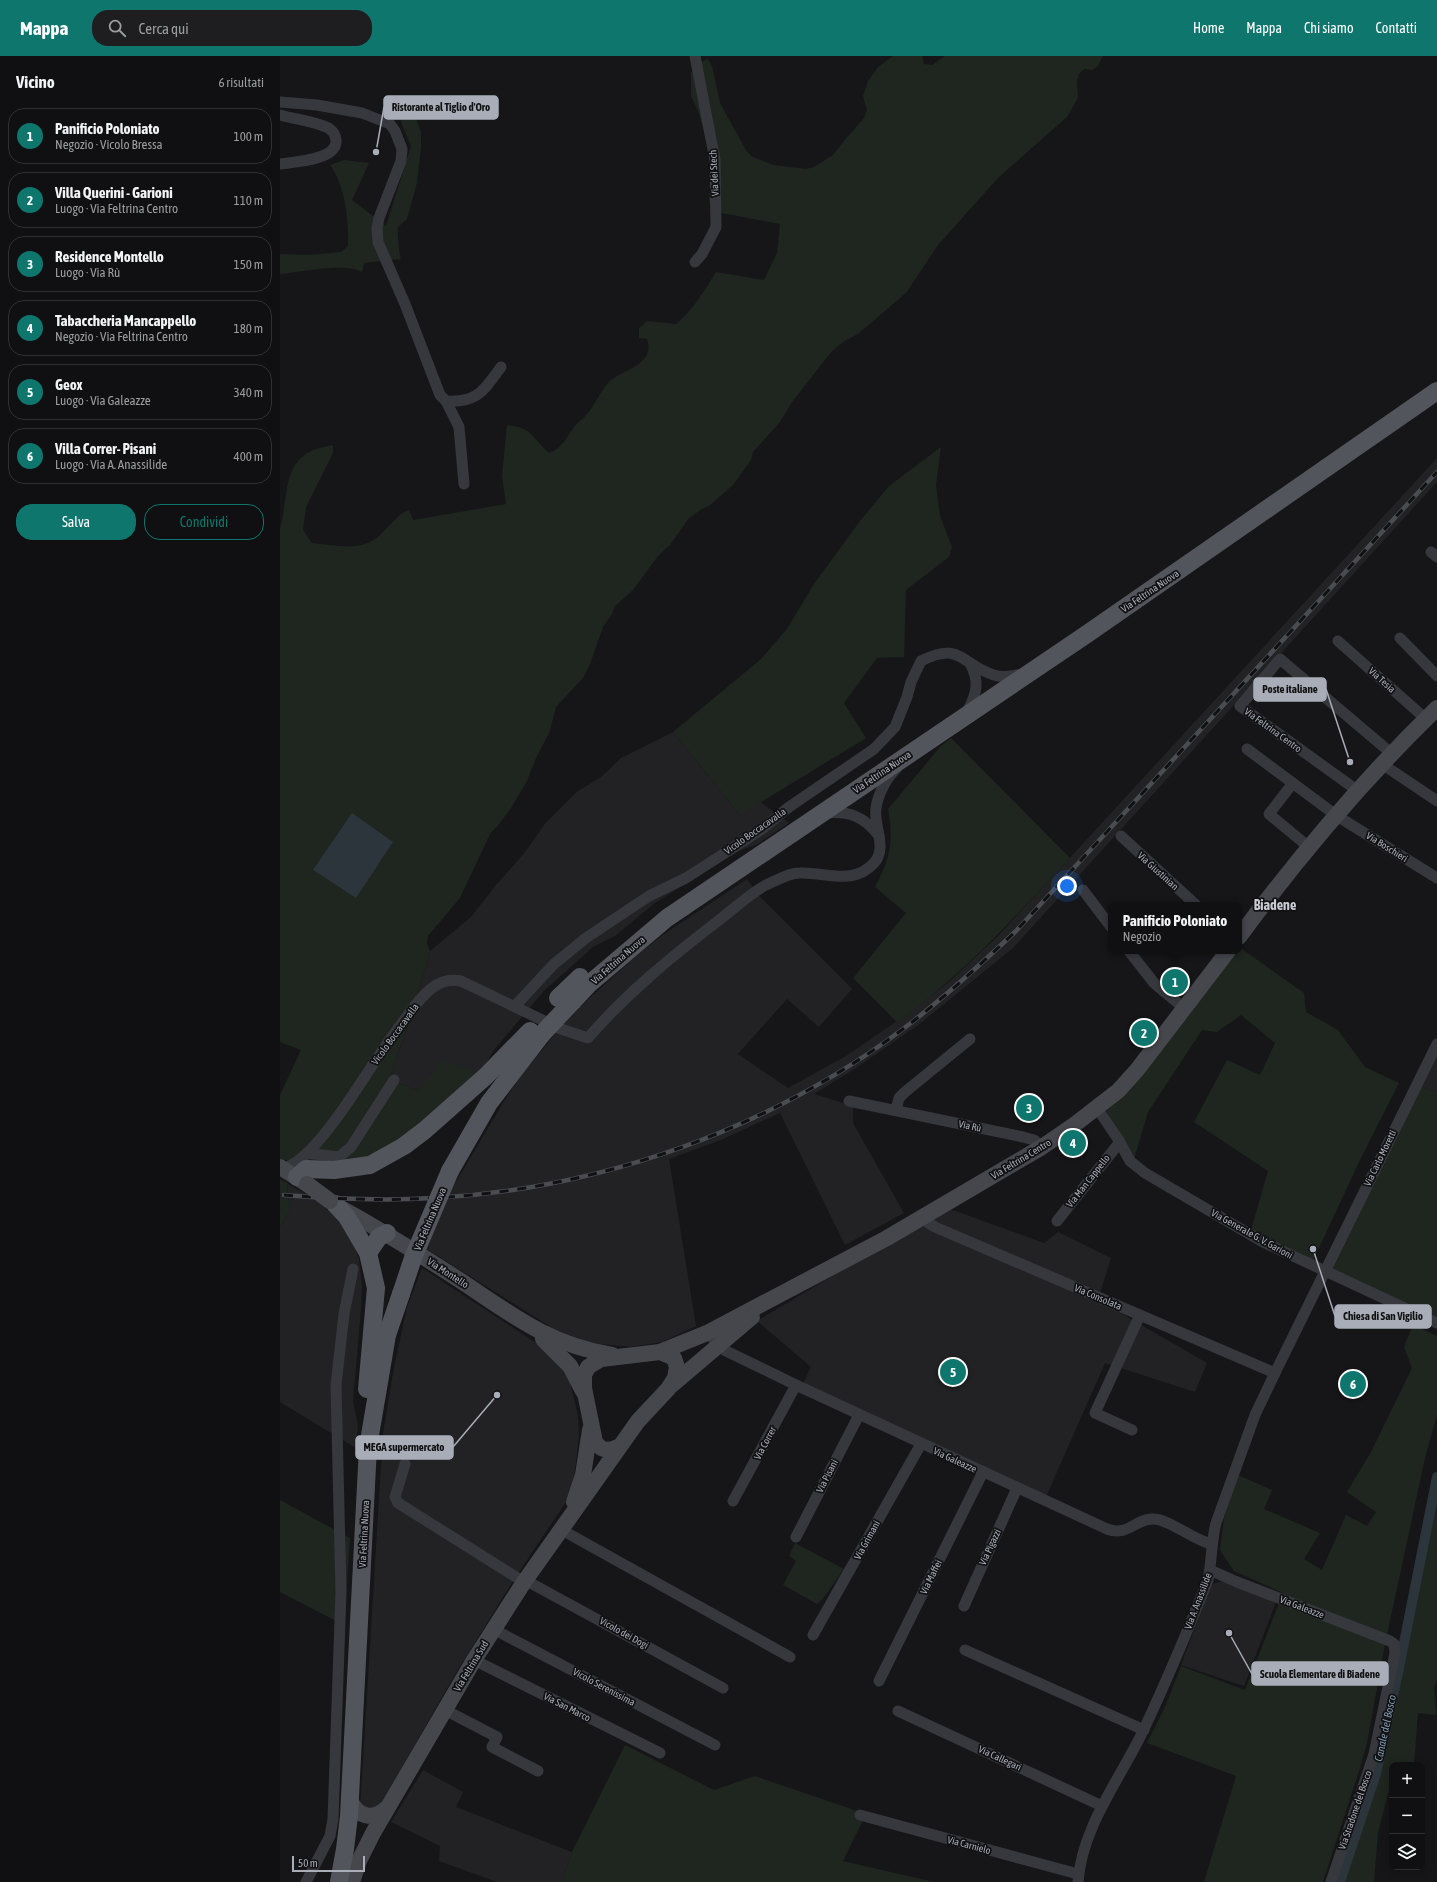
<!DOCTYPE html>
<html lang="it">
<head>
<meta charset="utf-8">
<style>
  body { margin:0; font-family:"Asap Condensed",sans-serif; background:#1e1e20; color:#f1f3f6 }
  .controls { position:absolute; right:12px; bottom:12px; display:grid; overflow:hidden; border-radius:8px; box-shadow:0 2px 10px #0003 }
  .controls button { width:36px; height:36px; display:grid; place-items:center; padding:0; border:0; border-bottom:1px solid #303032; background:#101012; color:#f1f3f6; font:20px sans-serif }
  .scale { position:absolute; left:12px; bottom:10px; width:73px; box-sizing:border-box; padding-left:4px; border:2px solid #a8adb8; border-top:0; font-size:11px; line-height:14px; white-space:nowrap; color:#a8adb8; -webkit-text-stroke:3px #111113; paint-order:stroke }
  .you { position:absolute; left:787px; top:830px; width:14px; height:14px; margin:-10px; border:3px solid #fff; border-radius:50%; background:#1a73e8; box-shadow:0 0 0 6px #1a73e833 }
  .badge { display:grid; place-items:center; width:26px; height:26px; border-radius:50%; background:#0f766e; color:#fff; font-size:13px; font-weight:700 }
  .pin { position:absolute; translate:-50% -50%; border:2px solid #fff; box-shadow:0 1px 4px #0006 }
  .popup { position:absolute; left:828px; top:846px; width:134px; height:52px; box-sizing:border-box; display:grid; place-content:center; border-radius:8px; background:#101012; filter:drop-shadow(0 1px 3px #0005); font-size:13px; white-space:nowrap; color:#9c9d9f }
  .popup b { font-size:15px; color:#f1f3f6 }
  .popup::after { content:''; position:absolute; left:50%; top:100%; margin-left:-8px; border:8px solid transparent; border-top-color:#101012 }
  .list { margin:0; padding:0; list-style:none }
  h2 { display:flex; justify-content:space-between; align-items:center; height:52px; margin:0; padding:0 16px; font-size:17px }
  h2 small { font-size:13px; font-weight:400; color:#9c9d9f }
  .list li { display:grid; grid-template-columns:26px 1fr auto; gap:12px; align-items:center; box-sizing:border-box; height:56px; margin:0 8px 8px; padding:0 8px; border:1px solid #303032; border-radius:16px }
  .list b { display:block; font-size:15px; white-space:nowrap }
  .list p { margin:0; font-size:13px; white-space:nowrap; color:#9c9d9f }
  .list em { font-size:13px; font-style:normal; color:#9c9d9f }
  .actions { display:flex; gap:8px; padding:12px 16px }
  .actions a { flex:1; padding:9px 0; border:1px solid #0f766e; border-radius:16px; text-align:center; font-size:14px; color:#0f766e }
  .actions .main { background:#0f766e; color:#fff }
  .icon { flex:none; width:22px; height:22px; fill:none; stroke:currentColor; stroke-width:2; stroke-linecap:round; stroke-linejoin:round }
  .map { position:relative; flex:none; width:1157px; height:1826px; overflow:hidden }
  header { display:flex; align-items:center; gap:24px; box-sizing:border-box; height:56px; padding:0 20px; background:#0f766e; color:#fff }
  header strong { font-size:19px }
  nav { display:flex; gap:22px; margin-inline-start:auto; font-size:14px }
  .search { width:280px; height:36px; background:#1e1e20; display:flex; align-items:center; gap:10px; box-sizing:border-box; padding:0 14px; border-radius:16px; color:#9c9d9f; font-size:15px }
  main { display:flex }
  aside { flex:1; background:#101012 }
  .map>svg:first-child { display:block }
  .built { fill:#222225 }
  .green { fill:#1e261f }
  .water { fill:#2c353c }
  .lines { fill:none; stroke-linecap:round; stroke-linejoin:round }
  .canal { stroke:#2c353c; stroke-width:10 }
  .street { stroke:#37383d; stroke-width:11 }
  .secondary { stroke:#45474d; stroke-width:16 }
  .primary { stroke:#53555c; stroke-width:18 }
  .rail-casing { stroke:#4a4c52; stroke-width:4.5 }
  .rail { stroke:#111113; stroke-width:3; stroke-dasharray:9; stroke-linecap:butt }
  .secondary-bridge { stroke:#45474d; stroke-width:16 }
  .primary-bridge { stroke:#53555c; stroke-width:18 }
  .labels { text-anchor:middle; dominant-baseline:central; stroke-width:3.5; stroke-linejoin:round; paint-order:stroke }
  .street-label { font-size:10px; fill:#a8adb8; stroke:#111113 }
  .water-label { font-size:11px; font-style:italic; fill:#7f9bb3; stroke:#111113 }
  .district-label { font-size:14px; font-weight:bold; fill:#c9ccd4; stroke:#111113 }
  .leader { fill:none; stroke:#a8adb8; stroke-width:1.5 }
  .callout-dot { fill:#a8adb8; stroke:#111113; stroke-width:1.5 }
  .callout { fill:#a8adb8; stroke:#a8adb8; stroke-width:1.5 }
  .callout-label { font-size:11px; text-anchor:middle; font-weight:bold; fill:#111 }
</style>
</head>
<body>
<header>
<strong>Mappa</strong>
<div class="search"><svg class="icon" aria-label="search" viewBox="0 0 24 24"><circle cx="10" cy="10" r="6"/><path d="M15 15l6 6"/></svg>Cerca qui</div>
<nav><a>Home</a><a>Mappa</a><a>Chi siamo</a><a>Contatti</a></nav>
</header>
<main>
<aside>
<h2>Vicino<small>6 risultati</small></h2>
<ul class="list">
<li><span class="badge">1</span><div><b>Panificio Poloniato</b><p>Negozio · Vicolo Bressa</p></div><em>100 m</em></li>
<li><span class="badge">2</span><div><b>Villa Querini - Garioni</b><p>Luogo · Via Feltrina Centro</p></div><em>110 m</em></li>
<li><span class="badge">3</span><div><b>Residence Montello</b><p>Luogo · Via Rù</p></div><em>150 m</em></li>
<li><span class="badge">4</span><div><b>Tabaccheria Mancappello</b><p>Negozio · Via Feltrina Centro</p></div><em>180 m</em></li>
<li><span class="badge">5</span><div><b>Geox</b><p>Luogo · Via Galeazze</p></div><em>340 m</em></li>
<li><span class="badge">6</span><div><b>Villa Correr- Pisani</b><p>Luogo · Via A. Anassilide</p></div><em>400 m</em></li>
</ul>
<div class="actions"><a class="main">Salva</a><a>Condividi</a></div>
</aside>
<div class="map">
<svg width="1157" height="1826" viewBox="0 0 1157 1826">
  <rect width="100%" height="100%" fill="#161618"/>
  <!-- built -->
  <g class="built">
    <path d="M 1157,402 L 1157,426 L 733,892 L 637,970 L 573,1014 L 534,1038 L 573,1050 L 573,1067 L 624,1157 L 565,1189 L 500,1057 L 441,1084 L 389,1103 L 416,1270 L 382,1286 L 351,1291 L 320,1288 L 305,1285 L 274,1273 L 145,1192 L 174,1129 L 226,1042 L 242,1018 L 281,971 L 302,949 L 356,900 L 384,878 L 467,823 L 481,842 L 572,933 L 539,971 L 507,943 L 458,998 L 508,1032 L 566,1000 L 626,959 L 670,925 L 719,879 Z"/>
    <path d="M 393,676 L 460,759 L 479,745 L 509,767 L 476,789 L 461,794 L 413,823 L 375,847 L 335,880 L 313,891 L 264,935 L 213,995 L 201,1018 L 138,1035 L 109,1023 L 129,966 L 150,895 L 191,861 L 216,829 L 246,795 L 264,769 L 298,735 L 321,721 L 341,702 Z"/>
    <path d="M 1157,991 L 1157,1037 L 1138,1029 Z"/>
    <path d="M 7,1127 L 45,1150 L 57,1159 L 75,1191 L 79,1203 L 82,1230 L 81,1254 L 73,1345 L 78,1370 L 76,1392 L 0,1346 L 0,1171 L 10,1155 Z"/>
    <path d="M 670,1153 L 764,1187 L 778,1176 L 831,1202 L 818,1244 L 927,1307 L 915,1336 L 825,1307 L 766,1441 L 523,1328 L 531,1311 L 477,1265 L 636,1170 Z"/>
    <path d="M 142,1212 L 285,1306 L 298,1359 L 299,1382 L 292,1437 L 235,1522 L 173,1622 L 97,1755 L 80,1753 L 103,1377 L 114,1311 L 127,1251 Z"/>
    <path d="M 942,1525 L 996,1546 L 964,1630 L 901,1609 L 931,1529 Z"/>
    <path d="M 143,1714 L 183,1736 L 176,1751 L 292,1796 L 282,1826 L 217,1826 L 159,1805 L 160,1790 L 111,1766 Z"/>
  </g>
  <!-- green -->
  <g class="green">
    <path d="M 613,0 L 642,0 L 644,8 L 652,9 L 665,0 L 823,0 L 818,10 L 812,14 L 804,13 L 799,18 L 797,26 L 798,42 L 787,61 L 718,122 L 658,189 L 626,237 L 578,278 L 563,286 L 552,295 L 512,346 L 500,366 L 473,396 L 471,404 L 453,429 L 429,450 L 422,453 L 409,462 L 390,489 L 378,500 L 353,534 L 335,550 L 332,558 L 323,571 L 310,608 L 303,622 L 276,651 L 270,675 L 256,702 L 247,725 L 231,752 L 217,771 L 211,776 L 180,842 L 148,880 L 147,887 L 150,895 L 129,966 L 109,1023 L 138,1035 L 163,1004 L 201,1018 L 168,1058 L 83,1103 L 20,1107 L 0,1103 L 0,1039 L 21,994 L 0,986 L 0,472 C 8,447 2,411 29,396 C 36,392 45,391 53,389 L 53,397 L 26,451 L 23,474 L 32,487 C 56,489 83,497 101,478 C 111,469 116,459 129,454 L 133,464 L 226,448 L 222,420 L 227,369 C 253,372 251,381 269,397 C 281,393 287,381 294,371 C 298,366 303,363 307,358 C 315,349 320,336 328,327 C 341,313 376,310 367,283 L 359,282 L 359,272 L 367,265 L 396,268 C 413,254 424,235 436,216 L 484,224 L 497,197 L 500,168 L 431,155 L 429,144 L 433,106 L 418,55 L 411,40 L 411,16 L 418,12 L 421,6 L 428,3 L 432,10 L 440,47 L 467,96 L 473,101 L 494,109 L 526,113 L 534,111 L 553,99 L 563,86 L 584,62 L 587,54 L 583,40 L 588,25 L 598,11 Z"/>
    <path d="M 112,44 L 130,44 L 141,77 L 141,92 L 137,127 L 127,163 L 118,171 C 117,175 119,199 121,203 L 84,207 L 82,216 C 66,206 19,216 0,218 L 0,198 L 28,199 L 61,196 L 68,190 C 69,165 65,129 50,109 L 64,104 L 89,107 L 72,144 L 106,170 L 131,90 Z"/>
    <path d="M 661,391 L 656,429 L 660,460 L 672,491 L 669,501 L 626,534 L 624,601 L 597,602 L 564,647 L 586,682 L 460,759 L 393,676 L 481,603 L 507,573 L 534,528 L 580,465 L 609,430 Z"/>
    <path d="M 671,682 L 790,802 C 734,862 684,918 617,966 L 573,922 L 626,857 L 595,831 C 610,803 614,784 608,753 L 660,691 Z"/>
    <path d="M 959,891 L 1024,937 L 1026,956 L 1058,974 L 1085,1011 L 1119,1027 L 1080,1104 L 1032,1207 L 971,1174 L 988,1115 L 914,1066 L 947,1004 L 980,1019 L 995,987 L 961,959 L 937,976 L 922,974 L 868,1056 L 854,1103 L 824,1051 L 954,895 L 959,895 Z"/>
    <path d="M 1138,1029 L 1157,1037 L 1157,1261 L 1048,1213 Z"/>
    <path d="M 0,1123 L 7,1127 L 10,1155 L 0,1171 Z"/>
    <path d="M 1133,1269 L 1157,1280 L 1157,1359 L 1145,1402 L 1105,1588 L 1087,1687 L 1080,1712 L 1043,1826 L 924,1826 L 956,1720 L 867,1687 L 885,1651 L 901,1610 L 965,1634 L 1003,1537 L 954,1515 L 940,1494 L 944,1462 L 958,1419 L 992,1434 L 984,1453 L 1040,1477 L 1024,1503 L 1042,1514 L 1066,1459 L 1087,1470 L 1096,1456 L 1067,1436 L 1091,1396 L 1132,1312 L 1124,1291 Z"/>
    <path d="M 1157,1415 L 1157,1624 L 1154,1631 L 1156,1659 L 1138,1657 L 1134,1709 L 1112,1709 L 1112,1732 L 1109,1734 L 1098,1777 L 1094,1826 L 1058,1826 L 1101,1690 L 1120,1591 Z"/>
    <path d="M 0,1444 L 70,1482 L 64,1569 L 0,1536 Z"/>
    <path d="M 515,1487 L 564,1513 L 542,1544 L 537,1548 L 503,1529 L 516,1505 L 509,1500 Z"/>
    <path d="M 345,1689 L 434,1734 L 475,1720 L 586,1758 L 563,1805 L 654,1826 L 282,1826 L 292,1796 Z"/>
  </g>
  <!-- water -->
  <path class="water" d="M 72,757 L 113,786 L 76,842 L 33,814 Z"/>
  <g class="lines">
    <!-- canal -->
    <path class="canal" d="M 1060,1826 L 1096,1718 L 1119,1612 L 1157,1421"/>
    <!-- street -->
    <g class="street">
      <path d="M 0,46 L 37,49 L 82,57 L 110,68 L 115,75 L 122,93 L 121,105 L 99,162 L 97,172 L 98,186 L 125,248 L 160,339 L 166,345 C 198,347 204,334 221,311"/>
      <path d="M 0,59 C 14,63 33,65 46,71 C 52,73 56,79 56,85 C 57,104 14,106 0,108"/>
      <path d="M 415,206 L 422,198 L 436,171 L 435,104 L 415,0"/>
      <path d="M 166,345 L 179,371 L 184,428"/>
      <path d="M 1151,496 L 1157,501"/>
      <path d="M 1120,582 L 1157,620"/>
      <path d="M 1058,585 L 1146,663"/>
      <path d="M 687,656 C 697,637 700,626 690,607"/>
      <path d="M 967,693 L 1057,760 L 1157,822"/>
      <path d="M 1102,708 L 1157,745"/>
      <path d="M 1013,727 L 989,758 L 1030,792"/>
      <path d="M 1078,735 L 960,650 L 1000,603 L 1111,697"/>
      <path d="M 545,757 C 569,755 584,760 599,780"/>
      <path d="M 841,780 L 916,849"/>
      <path d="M 803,834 L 831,871"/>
      <path d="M 849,895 L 874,927 L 905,953"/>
      <path d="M 235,950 L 274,908 L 306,882 L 369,840 L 406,822 L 482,773 L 509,751 L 594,693 L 615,671 L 627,641 L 631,626 L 641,605 C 681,585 680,608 714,619 C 723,622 733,620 741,618"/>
      <path d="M 569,1045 L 743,1081 L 754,1084 L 762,1091"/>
      <path d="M 817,1052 L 838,1083 L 850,1105 L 865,1117 L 983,1186 L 1157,1267"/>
      <path d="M 616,1054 L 619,1042 L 625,1036 L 690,983"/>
      <path d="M 27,1097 L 59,1101 L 71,1091 L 114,1024"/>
      <path d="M 3,1112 C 16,1109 26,1098 35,1089 C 68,1052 92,1006 122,967 C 131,955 140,941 152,932 C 161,925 171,923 181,925 L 281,973 L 308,982 C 346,938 391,901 438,865 C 454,853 469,838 486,829 C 497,824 509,817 520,817 C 547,816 573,830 594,807 C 608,792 593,769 596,752 C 598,738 607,721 617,712"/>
      <path d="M 644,1161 L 647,1166 L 655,1171 L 995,1317"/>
      <path d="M 777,1165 L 840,1086"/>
      <path d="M 434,1285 L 444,1294 L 516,1329 L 827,1473 C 848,1481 856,1462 874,1463 C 888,1463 914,1484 931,1488"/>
      <path d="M 852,1374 L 815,1357 L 860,1259"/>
      <path d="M 125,1408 L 115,1441 L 118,1447 L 244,1526"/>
      <path d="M 453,1445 L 516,1329"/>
      <path d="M 280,1473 L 510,1601"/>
      <path d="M 516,1481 L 579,1359"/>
      <path d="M 930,1514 L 957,1526 L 1110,1585 L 1114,1588 L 1115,1597 L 1094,1698 L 1051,1826"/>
      <path d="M 245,1524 L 443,1632"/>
      <path d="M 684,1550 L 737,1432"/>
      <path d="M 213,1573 L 435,1689"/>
      <path d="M 533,1579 L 641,1388"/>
      <path d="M 685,1594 L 864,1674"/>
      <path d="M 194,1604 L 380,1697"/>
      <path d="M 599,1625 L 703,1416"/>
      <path d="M 165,1654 L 217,1681 L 212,1691 L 258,1715"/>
      <path d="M 618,1655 L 822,1750"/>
      <path d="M 580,1759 L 798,1818"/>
      <path d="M 26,1826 L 50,1780 L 53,1763 L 61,1536 L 56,1329 L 64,1258 L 73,1213"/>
      <path d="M 798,1826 C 802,1770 841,1722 864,1673 C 887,1624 908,1574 928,1524 C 932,1505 931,1486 936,1467 L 975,1359 L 995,1317 L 1157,988"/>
    </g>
    <!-- secondary -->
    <g class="secondary">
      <path d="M 959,881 C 1019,800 1085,722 1157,652"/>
      <path d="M 0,1111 L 27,1128"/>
      <path d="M 59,1151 C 100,1173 139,1198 178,1223 C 231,1258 267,1288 332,1299"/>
      <path d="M 263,1283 L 290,1310 L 303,1335"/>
      <path d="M 380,1296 L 427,1277 L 607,1182 L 762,1091 L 794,1069 L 838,1035 L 857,1014 L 948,895"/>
      <path d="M 392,1329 L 472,1261"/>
      <path d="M 294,1446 L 303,1419 L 310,1374"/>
      <path d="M 70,1743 C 77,1762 94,1765 108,1751"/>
      <path d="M 72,1826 L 79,1805 L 93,1777 L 194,1604 L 244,1526 L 358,1365 L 388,1333 L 395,1322 L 397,1311 L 394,1302 L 380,1296 L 321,1303 L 308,1311 L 304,1319 L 304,1332 L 315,1386 C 322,1396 330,1395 340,1390"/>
    </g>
    <!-- primary -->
    <g class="primary">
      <path d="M 278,942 L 300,921"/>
      <path d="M 293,945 L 308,929 L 387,862 L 807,578 L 1157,335"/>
      <path d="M 170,1115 L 209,1047 L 262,978"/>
      <path d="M 17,1121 L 26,1113 L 54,1114 L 90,1109 L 124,1090 L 145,1074 L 206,1020 L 250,975"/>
      <path d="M 55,1148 L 67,1161 L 88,1197 L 96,1232 L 87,1333"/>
      <path d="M 88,1197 L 99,1181 L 107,1177"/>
      <path d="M 59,1826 L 65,1793 L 69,1760 L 88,1391 L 107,1279 L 121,1238"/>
    </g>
    <!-- rail casing -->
    <g class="rail-casing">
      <path id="rail" d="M 4,1139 C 54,1143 104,1145 154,1142 C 321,1133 489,1073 623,973 C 663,943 700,909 736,875 L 1157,416"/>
    </g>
    <!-- rail -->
    <use href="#rail" class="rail"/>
    <!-- secondary-bridge -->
    <path class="secondary-bridge" d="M 27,1128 L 50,1145"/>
    <!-- primary-bridge -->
    <g class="primary-bridge">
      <path d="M 262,978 L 293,945"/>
      <path d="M 121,1238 L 133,1202 L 170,1115"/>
    </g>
  </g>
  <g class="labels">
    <!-- street labels -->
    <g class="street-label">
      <text transform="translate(434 117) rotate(-93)">Via dei Stech</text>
      <text transform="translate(870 535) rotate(-34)">Via Feltrina Nuova</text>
      <text transform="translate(1102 624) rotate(42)">Via Tesia</text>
      <text transform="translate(993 674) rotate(36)">Via Feltrina Centro</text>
      <text transform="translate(602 716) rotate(-34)">Via Feltrina Nuova</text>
      <text transform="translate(475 775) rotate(-35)">Vicolo Boccacavalla</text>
      <text transform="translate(1107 791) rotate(32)">Via Boschieri</text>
      <text transform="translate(878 815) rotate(42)">Via Giustinian</text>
      <text transform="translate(338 904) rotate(-41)">Via Feltrina Nuova</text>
      <text transform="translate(115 978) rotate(-54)">Vicolo Boccacavalla</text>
      <text transform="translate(690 1070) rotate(12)">Via Rù</text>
      <text transform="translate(1100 1102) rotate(-64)">Via Carlo Moretti</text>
      <text transform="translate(741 1103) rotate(-31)">Via Feltrina Centro</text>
      <text transform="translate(808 1125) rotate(-52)">Via Man Cappello</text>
      <text transform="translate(150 1163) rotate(-67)">Via Feltrina Nuova</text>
      <text transform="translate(972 1178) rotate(29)">Via Generale G. V. Garioni</text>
      <text transform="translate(168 1217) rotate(33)">Via Montello</text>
      <text transform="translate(818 1241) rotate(23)">Via Consolata</text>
      <text transform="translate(485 1387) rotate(-62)">Via Correr</text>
      <text transform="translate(675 1404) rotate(25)">Via Galeazze</text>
      <text transform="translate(547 1420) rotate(-63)">Via Pisani</text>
      <text transform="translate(84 1478) rotate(-87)">Via Feltrina Nuova</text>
      <text transform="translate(587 1484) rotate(-61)">Via Grimani</text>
      <text transform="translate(710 1491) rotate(-65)">Via Pigazzi</text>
      <text transform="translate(651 1521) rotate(-64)">Via Maffei</text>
      <text transform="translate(918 1545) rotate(-69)">Via A. Anassilide</text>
      <text transform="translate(1022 1551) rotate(21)">Via Galeazze</text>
      <text transform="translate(344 1577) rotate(29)">Vicolo dei Dogi</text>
      <text transform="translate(191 1610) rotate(-59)">Via Feltrina Sud</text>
      <text transform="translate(324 1631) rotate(28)">Vicolo Serenissima</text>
      <text transform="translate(287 1651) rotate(27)">Via San Marco</text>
      <text transform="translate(720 1702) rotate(25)">Via Callegari</text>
      <text transform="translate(1075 1754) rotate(-71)">Via Stradone del Bosco</text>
      <text transform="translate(689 1789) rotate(15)">Via Carnielo</text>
    </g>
    <!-- water labels -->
    <g class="water-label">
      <text transform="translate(1105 1672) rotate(-78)">Canale del Bosco</text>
    </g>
    <!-- district labels -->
    <g class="district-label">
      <text x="995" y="849">Biadene</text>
    </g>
  </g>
  <!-- callouts -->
  <path class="leader" d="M96 96L104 51M1070 706L1046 633M1033 1193L1055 1260M217 1339L173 1391M949 1577L972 1618"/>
  <g class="callout-dot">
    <circle cx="96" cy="96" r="4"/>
    <circle cx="1070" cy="706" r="4"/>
    <circle cx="1033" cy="1193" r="4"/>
    <circle cx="217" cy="1339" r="4"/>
    <circle cx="949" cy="1577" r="4"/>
  </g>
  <g class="callout">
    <rect x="104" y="40" width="114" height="23" rx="4"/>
    <rect x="974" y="622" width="72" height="23" rx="4"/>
    <rect x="1055" y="1249" width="96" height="23" rx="4"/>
    <rect x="76" y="1380" width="97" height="23" rx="4"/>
    <rect x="972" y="1606" width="136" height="23" rx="4"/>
  </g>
  <g class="callout-label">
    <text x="161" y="55">Ristorante al Tiglio d'Oro</text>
    <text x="1010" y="637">Poste italiane</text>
    <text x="1103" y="1264">Chiesa di San Vigilio</text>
    <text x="124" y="1395">MEGA supermercato</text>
    <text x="1040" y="1622">Scuola Elementare di Biadene</text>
  </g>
</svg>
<div class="controls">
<button>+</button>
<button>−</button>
<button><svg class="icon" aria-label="layers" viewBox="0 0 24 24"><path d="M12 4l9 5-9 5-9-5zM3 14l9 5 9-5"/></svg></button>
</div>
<div class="scale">50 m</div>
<div class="you"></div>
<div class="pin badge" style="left:895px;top:926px">1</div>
<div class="popup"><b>Panificio Poloniato</b>Negozio</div>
<div class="pin badge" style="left:864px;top:977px">2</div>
<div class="pin badge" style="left:749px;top:1052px">3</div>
<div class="pin badge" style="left:793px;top:1087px">4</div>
<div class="pin badge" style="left:673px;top:1316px">5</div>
<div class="pin badge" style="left:1073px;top:1328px">6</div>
</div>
</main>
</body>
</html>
